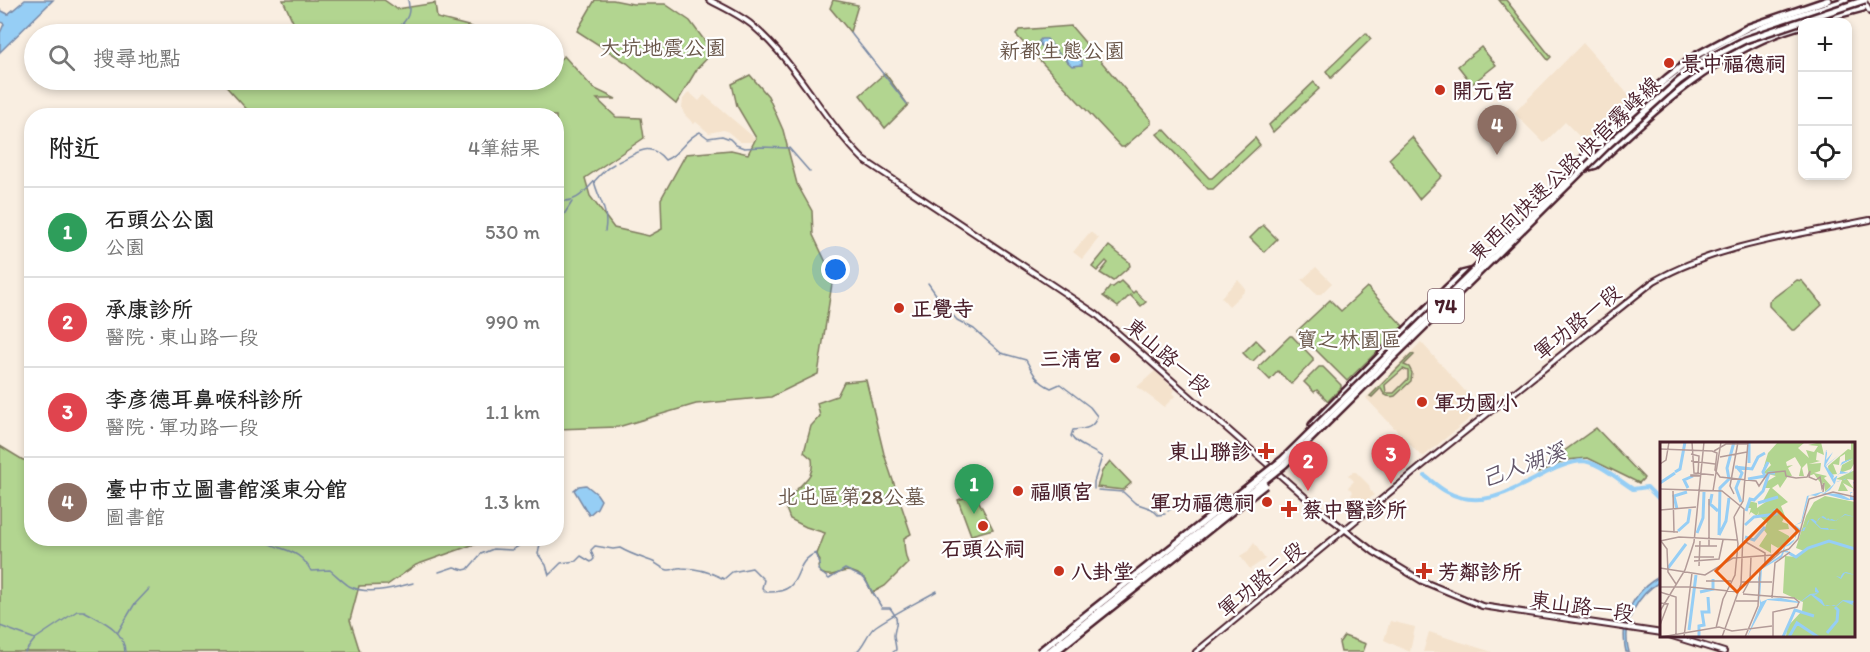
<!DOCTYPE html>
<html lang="zh-TW">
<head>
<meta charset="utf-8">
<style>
  body { margin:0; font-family:Itim,"LXGW WenKai TC",sans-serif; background:#f2f2f2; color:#222 }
  .controls { position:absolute; right:18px; top:18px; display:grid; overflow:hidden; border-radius:12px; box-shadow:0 3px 9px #0003 }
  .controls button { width:54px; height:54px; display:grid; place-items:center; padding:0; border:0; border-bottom:2px solid #e0e0e0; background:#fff; color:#222; font:30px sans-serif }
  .you { position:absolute; left:836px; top:270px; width:21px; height:21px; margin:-15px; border:4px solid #fff; border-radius:50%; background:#1a73e8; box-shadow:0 0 0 9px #1a73e833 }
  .badge { display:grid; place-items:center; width:39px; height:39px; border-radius:50%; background:#0b8043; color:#fff; font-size:20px; font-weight:700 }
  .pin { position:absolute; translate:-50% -50px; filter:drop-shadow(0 2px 3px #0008) }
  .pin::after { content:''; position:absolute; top:32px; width:21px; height:18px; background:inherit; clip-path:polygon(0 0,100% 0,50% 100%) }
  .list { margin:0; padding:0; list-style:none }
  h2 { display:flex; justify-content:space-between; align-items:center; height:78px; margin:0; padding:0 24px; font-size:26px }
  h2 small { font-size:20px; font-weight:400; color:#767676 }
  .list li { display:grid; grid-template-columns:39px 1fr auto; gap:18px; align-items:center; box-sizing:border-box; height:90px; padding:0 24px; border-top:2px solid #e0e0e0 }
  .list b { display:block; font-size:22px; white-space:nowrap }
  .list p { margin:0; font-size:20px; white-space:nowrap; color:#767676 }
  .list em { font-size:20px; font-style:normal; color:#767676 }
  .icon { flex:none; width:33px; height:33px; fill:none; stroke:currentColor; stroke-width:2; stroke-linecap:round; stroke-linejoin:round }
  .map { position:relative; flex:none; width:1870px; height:652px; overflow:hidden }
  .search { position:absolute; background:#fff; box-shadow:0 3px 9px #0003; left:24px; top:24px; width:540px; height:66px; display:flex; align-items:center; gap:15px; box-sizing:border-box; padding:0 21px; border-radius:33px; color:#767676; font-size:22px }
  .panel { position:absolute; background:#fff; box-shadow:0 3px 9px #0003; left:24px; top:108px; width:540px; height:438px; border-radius:24px }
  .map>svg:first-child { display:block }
  .built { fill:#f4e2cc }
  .green { fill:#b2d590; stroke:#7e7a5e; stroke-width:1.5; fill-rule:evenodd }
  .water { fill:#96cef5; stroke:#7888a4; stroke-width:1.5 }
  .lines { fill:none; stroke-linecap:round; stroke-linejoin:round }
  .stream { stroke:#7888a4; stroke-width:1.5 }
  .canal { stroke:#96cef5; stroke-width:4 }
  .secondary-casing { stroke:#4a1f2b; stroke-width:8 }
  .trunk-casing { stroke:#4a1f2b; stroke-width:10 }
  .secondary { stroke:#fff; stroke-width:4 }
  .trunk { stroke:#fff; stroke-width:5 }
  .trunk-bridge-casing { stroke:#4a1f2b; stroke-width:10; stroke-linecap:butt }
  .trunk-bridge { stroke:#fff; stroke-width:5 }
  .poi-dot { fill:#c8321e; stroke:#fff; stroke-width:2 }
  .labels { text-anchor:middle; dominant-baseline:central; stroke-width:4.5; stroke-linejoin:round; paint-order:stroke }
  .shield { fill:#fff; stroke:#80626b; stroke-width:1.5 }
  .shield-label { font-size:20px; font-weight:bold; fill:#4a1f2b }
  .park-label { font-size:21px; fill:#695649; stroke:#fff }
  .poi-label { font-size:21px; font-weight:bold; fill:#4a1f2b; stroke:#fff; text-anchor:start }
  .street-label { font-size:21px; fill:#4a1f2b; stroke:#fff }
  .water-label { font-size:22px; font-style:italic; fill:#615468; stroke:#fff }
  .inset-river { fill:none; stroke:#96cef5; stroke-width:3 }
  .inset-road { fill:none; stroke:#b39b98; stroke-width:1.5 }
  .view { fill:#e8590c; fill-opacity:0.15; stroke:#e8590c; stroke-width:3 }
  .inset-edge { fill:none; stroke:#4a1f2b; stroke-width:3 }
</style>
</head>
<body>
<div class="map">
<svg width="1870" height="652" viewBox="0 0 1870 652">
  <rect width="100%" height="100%" fill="#f9eee1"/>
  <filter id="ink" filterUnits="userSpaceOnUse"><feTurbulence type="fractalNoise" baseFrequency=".0167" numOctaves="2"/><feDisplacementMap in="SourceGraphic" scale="12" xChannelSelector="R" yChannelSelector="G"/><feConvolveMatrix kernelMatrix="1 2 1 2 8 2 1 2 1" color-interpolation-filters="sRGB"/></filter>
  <g filter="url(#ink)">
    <!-- built -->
    <g class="built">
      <path d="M 1583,43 L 1633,100 L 1588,145 L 1565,122 L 1544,143 L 1514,113 Z"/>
      <path d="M 689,92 L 699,101 L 704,95 L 757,140 L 755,142 L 740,142 L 727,131 L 723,130 L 709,133 L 696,122 L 694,124 L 684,114 L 682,108 L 683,99 Z"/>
      <path d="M 1090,232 L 1099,238 L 1082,259 L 1073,252 Z"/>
      <path d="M 1316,267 L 1332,283 L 1321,294 L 1316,294 L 1302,280 Z"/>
      <path d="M 1238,280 L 1245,288 L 1245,291 L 1229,306 L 1221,297 Z"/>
      <path d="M 1421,342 L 1481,409 L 1424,456 L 1420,455 L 1366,398 Z"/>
      <path d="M 1155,371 L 1175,390 L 1172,393 L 1175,396 L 1164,407 L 1137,387 Z"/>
      <path d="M 1353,472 L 1356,472 L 1369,485 L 1370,490 L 1374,495 L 1364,504 L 1362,502 L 1360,504 L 1351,495 L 1353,492 L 1348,487 L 1354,481 L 1348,475 Z"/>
      <path d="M 1254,543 L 1265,559 L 1250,569 L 1240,556 L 1248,551 Z"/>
      <path d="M 1390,621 L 1415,627 L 1410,652 L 1384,640 Z"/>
      <path d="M 1429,632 L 1492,652 L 1423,652 Z"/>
    </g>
    <!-- green -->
    <g class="green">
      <path d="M 283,0 L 384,0 L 397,9 L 435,3 L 437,18 L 472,27 L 481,34 L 293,34 L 294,24 Z"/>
      <path d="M 595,0 L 613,0 L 633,4 L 665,4 L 690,21 L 713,52 L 697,69 L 676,104 L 627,63 L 577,31 Z"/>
      <path d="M 833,0 L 858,5 L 850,32 L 830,8 Z"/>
      <path d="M 1499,0 L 1506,0 L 1551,57 L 1548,60 Z"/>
      <path d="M 1071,26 L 1151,120 L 1151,124 L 1124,147 L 1121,147 L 1016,35 L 1019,30 Z"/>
      <path d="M 1366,33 L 1371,39 L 1331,78 L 1326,71 Z"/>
      <path d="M 1481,47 L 1496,65 L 1472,84 L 1458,66 Z"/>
      <path d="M 564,56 L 593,88 L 616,99 L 597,99 L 616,117 L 641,118 L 644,138 L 585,178 L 590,196 L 614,228 L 649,236 L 662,229 L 661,199 L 686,154 L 731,150 L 748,154 L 756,138 L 737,106 L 732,84 L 750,75 L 768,96 L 783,130 L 797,184 L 812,211 L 813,235 L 833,277 L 818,374 L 771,397 L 696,404 L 618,427 L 557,429 L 556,116 L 252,115 L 220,80 L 554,80 L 554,64 Z"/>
      <path d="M 885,73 L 908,105 L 885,128 L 860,95 Z"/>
      <path d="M 1314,82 L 1319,89 L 1273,132 L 1269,125 Z"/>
      <path d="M 1164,129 L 1209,178 L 1212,178 L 1255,138 L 1260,145 L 1213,189 L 1208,189 L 1157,134 Z"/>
      <path d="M 1412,137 L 1442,176 L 1419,199 L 1389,159 Z"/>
      <path d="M 1263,225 L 1277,239 L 1264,252 L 1250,238 Z"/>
      <path d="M 1109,246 L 1129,262 L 1130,266 L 1113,281 L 1100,273 L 1108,263 L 1106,261 L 1097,271 L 1092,267 Z"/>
      <path d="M 1797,280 L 1802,281 L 1822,305 L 1795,330 L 1792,330 L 1769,306 L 1769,301 Z"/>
      <path d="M 1121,281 L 1133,293 L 1135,291 L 1146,302 L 1141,306 L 1130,295 L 1118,307 L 1103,296 L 1110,287 L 1113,287 Z"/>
      <path d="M 1367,287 L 1403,326 L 1347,381 L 1297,331 L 1330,300 L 1341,311 Z"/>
      <path d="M 1290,336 L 1292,336 L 1313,358 L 1313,361 L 1291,384 L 1278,371 L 1270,380 L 1259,369 L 1259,366 Z"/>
      <path d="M 1256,340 L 1265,349 L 1253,361 L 1250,360 L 1243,353 Z"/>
      <path d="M 1412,354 L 1414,355 L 1404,365 L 1409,367 L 1412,373 L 1411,381 L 1395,396 C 1387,398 1383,395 1381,388 L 1372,397 L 1370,396 ZM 1403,369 L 1408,371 L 1408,379 L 1394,393 L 1386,393 L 1385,385 Z"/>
      <path d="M 1319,367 L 1323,367 L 1341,385 L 1341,388 L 1328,401 L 1317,390 L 1314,392 L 1304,382 Z"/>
      <path d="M 866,380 L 884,454 L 911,534 L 904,538 C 904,547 905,556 908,563 L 885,586 L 872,593 C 870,589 868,584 866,580 C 865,578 860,576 858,574 C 841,565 836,581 821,573 L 818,567 L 820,561 L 817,554 L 825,533 L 806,527 L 790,519 L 786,509 C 789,503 793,492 798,488 C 808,478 814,474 812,459 L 804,452 L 811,426 L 820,416 L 817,403 L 837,396 L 844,382 Z"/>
      <path d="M 1596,428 L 1644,478 L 1639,483 L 1588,458 L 1567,460 L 1538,473 L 1538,470 Z"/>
      <path d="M 0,446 L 23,460 L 31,460 L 32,538 L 517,539 L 472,545 L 416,565 L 387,585 L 359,586 L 350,620 L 360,652 L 0,652 Z"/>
      <path d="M 1110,461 L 1131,483 L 1123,490 L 1097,487 L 1102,471 Z"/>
      <path d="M 975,494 L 993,529 L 971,535 L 958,500 Z"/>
      <path d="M 1344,636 L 1366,644 L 1363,652 L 1341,652 L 1339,643 Z"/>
    </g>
    <!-- water -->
    <g class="water">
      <path d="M 25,0 L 53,0 L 0,52 L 0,33 L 4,24 L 0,21 L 0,10 L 8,14 Z"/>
      <path d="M 1041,39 L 1047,39 C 1053,46 1058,55 1067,60 L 1064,55 L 1065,52 L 1073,52 L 1082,61 L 1082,65 L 1072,66 L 1053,48 L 1041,46 L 1039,41 Z"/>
      <path d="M 586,485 L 597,494 L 601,500 L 597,508 L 589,515 L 574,490 L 579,486 Z"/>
      <path d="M 1661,576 L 1661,581 C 1637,595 1621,623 1629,652 L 1626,652 C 1619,620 1633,590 1661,576 Z"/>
    </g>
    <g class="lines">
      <!-- stream -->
      <g class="stream">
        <path d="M 850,32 L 907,104"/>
        <path d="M 398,34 L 398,28 C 408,19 411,13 408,0"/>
        <path d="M 375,81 L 376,80"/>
        <path d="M 618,162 C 638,153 649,140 665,160 C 681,154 684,139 700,132 L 708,138 L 722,136 L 730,139 L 736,145 L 744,148 L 761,147 L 789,148 L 810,172"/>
        <path d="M 594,181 C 599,201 609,210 605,231"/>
        <path d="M 556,199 C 582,210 594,173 614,164"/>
        <path d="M 556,237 L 563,216 L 572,202"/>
        <path d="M 928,283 L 942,303 L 957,320 L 974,329 L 1001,353 L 1026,360 C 1033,373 1037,382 1051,388 L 1060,384 L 1090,407 L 1097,416 C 1094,429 1084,429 1073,430 L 1071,436 C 1077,446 1092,449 1102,457 L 1094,482 L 1094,489"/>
        <path d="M 1098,490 L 1123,492 L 1135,503 L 1152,509 L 1158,515 L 1165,514"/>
        <path d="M 1168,511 L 1183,500 L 1201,510"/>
        <path d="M 260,538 C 281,553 298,546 311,571 L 330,570 C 336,575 343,582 349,586 C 368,596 394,588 413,583"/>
        <path d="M 536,538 L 540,544 L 538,554 L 546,565 L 549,575 L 561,563 L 576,561 L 581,556 L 591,562 L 594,559 L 591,550 L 595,546 L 613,549 L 620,548 C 630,554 640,557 651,561 C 657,563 662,569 668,570 C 673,571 676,567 682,568 C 697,568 711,572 724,579 L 732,572 L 752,568 L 764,580 L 762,588 L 766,592 C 807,594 789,564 816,553 L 820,564 L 818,570 L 829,579 L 845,569 L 864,578 L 882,608 L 890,608 C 900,621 896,621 894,635 C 894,640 896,645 896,650 L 893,652"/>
        <path d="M 439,572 L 454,567 L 464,570 L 468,569 L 481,554 L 493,549 L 512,550 L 531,538"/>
        <path d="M 0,626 L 35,639"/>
        <path d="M 118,632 L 134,605 L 149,589"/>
        <path d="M 25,652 L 35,639 L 77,611 L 84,611 C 102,621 124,629 125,652"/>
        <path d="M 856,652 C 865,645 867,632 876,626 C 895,613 916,603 937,591"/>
      </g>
      <!-- canal -->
      <path class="canal" d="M 1425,476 C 1432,481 1439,488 1447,492 C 1482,511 1515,489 1546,473 C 1556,468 1569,462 1581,461 C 1598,461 1618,480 1633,489 L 1647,487 L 1662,502"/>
      <!-- secondary casing -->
      <g class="secondary-casing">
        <g id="secondary">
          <path d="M 709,0 C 723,7 740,15 752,25 C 797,63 822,119 864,160 L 1096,314 L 1321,511 L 1374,552 L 1422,581 L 1482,606 L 1662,633"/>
          <path d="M 1863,0 L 1870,12"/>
          <path d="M 1672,636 L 1724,652"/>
          <path d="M 1196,652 L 1423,465 L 1654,281 C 1719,244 1798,235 1870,220"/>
        </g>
      </g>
      <!-- trunk casing -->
      <g class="trunk-casing">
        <g id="trunk">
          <path d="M 1811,22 L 1863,8"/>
          <path d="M 1576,166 L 1618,121 L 1667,78 L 1695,56 L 1749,27 L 1828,0"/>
          <path d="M 1586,168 L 1596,165 C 1657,107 1719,49 1802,25"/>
          <path d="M 1567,179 C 1623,123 1677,66 1750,33 C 1780,19 1814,11 1846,0"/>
          <path d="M 1312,425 L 1445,290 L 1462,274 L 1474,271"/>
        </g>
      </g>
      <!-- secondary -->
      <use href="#secondary" class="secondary"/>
      <!-- trunk -->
      <use href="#trunk" class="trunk"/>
      <!-- trunk-bridge casing -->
      <g class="trunk-bridge-casing">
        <g id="trunk-bridge">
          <path d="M 1039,652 L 1282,460 L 1567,179"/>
          <path d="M 1048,652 L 1285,464 L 1609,144 L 1679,81 L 1716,55 L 1745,40 L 1865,0"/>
          <path d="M 1055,652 L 1265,485"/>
        </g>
      </g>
      <!-- trunk-bridge -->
      <use href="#trunk-bridge" class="trunk-bridge"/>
    </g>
  </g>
  <!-- markers -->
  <g class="poi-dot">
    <circle cx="1669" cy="63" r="6"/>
    <circle cx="1440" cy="90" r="6"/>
    <circle cx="899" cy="308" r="6"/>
    <circle cx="1115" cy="358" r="6"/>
    <circle cx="1422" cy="402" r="6"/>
    <path d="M1263 442h6v6h6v6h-6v6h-6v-6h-6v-6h6z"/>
    <circle cx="1018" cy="491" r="6"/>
    <circle cx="1267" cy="502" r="6"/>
    <path d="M1286 500h6v6h6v6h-6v6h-6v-6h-6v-6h6z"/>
    <circle cx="983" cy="526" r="6"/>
    <circle cx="1059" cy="571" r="6"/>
    <path d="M1421 562h6v6h6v6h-6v6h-6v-6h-6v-6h6z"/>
  </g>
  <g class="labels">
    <!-- shield labels -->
    <rect class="shield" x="1428" y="289" width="36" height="34" rx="4.5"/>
    <g class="shield-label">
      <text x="1446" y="306">74</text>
    </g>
    <!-- park labels -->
    <g class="park-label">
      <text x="663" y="47">大坑地震公園</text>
      <text x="1062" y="50">新都生態公園</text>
      <text x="1349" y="339">寶之林園區</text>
      <text x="851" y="496">北屯區第28公墓</text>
    </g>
    <!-- poi labels -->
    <g class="poi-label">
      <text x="1681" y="63">景中福德祠</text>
      <text x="1452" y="90">開元宮</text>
      <text x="911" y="308">正覺寺</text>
      <text x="1103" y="358" text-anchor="end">三清宮</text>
      <text x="1434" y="402">軍功國小</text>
      <text x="1252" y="451" text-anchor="end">東山聯診</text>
      <text x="1030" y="491">福順宮</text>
      <text x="1255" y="502" text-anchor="end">軍功福德祠</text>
      <text x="1302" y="509">蔡中醫診所</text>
      <text x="983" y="548" text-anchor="middle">石頭公祠</text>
      <text x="1071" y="571">八卦堂</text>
      <text x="1438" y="571">芳鄰診所</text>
    </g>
    <!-- street labels -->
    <g class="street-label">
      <text transform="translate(1564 169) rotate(-44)">東西向快速公路 快官霧峰線</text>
      <text transform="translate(1577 322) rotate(-39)">軍功路一段</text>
      <text transform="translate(1168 356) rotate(41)">東山路一段</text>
      <text transform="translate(1261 579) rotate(-40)">軍功路二段</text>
      <text transform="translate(1582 606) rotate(8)">東山路一段</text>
    </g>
    <!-- water labels -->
    <g class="water-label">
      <text transform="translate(1523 465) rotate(-20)">己人湖溪</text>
    </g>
  </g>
  <!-- overview -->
  <g transform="translate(1660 442)">
    <rect width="195" height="195" fill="#f9eee1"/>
    <path d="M 118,0 L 144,1 L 138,6 L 149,16 L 146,8 L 154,10 L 158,4 L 148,3 L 161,0 L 164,13 L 157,10 L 156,18 L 160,19 L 149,22 L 161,21 L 160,29 L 154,31 L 167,34 L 164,36 L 171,44 L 165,50 L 164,40 L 162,43 L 154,32 L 149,34 L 147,21 L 142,26 L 144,34 L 139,34 L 141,25 L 135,15 L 126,20 L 127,24 L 133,23 L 128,26 L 132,34 L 128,34 L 120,46 L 118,42 L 112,46 L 128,60 L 121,64 L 125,74 L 122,80 L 128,82 L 129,87 L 118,88 L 129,94 L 130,99 L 118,106 L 111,102 L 111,111 L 99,104 L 107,92 L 104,88 L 107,81 L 98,73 L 99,69 L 97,74 L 91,70 L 89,73 L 91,66 L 87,66 L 89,59 L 97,61 L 97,66 L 110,57 L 103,59 L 110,46 L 105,46 L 106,40 L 116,34 L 103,31 L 111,23 L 109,20 L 105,28 L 102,31 L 108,11 ZM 191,0 L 195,0 L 195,20 L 191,27 L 180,31 L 182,23 L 193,17 L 185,20 L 185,12 L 180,15 L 179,23 L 173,22 L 177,32 L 169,33 L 168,24 L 188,7 L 191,8 ZM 195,28 L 194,38 L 187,37 L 194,47 L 183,41 L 188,49 L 178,49 L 182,38 L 176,37 ZM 165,54 L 195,60 L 195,195 L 126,195 L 127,185 L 142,169 L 143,160 L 123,151 L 125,114 L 137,115 L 144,109 L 136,106 L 146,74 L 154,60 Z" fill="#b2d590"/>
    <path d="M 166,8 L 167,8 L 166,9 L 167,10 L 167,12 L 166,18 L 173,10 L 165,24 L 179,13 L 166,24 L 174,34 L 173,37 L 180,31 L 180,29 L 181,26 L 180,24 L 182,20 L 193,16 L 181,23 L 180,24 L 181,26 L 181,27 L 180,29 L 189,31 L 193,27 L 190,31 L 178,32 L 175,41 L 176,40 L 178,39 L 179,39 L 181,38 L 185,38 L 186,36 L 185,37 L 183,38 L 181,38 L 180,39 L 176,40 L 170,48 L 165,51 L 180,52 L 190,57 L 190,51 L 191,50 L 193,50 L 194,49 L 193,48 L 195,45 L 193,40 L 195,40 L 194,41 L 195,45 L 194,49 L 193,50 L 191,51 L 190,52 L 195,58 L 187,58 L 161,51 L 156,54 L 149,53 L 142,79 L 141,81 L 135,83 L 143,89 L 143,86 L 146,85 L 148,79 L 151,77 L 153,77 L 157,80 L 158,77 L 161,75 L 163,74 L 166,76 L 167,78 L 168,76 L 170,78 L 171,77 L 172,77 L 176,79 L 185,72 L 195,75 L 185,73 L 175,79 L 167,78 L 161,75 L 156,81 L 161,86 L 168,86 L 169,88 L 171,87 L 178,87 L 195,91 L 178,87 L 169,88 L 161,87 L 150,77 L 144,89 L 138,89 L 134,99 L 130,103 L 125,105 L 124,109 L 128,109 L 130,111 L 124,110 L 122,115 L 102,127 L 100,157 L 101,160 L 108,157 L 121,156 L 140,160 L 150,152 L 158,151 L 155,150 L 155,146 L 156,145 L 176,134 L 180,135 L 181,136 L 181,134 L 183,131 L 186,130 L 195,133 L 185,131 L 181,137 L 176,134 L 156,145 L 159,150 L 157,152 L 154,153 L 162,158 L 165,164 L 167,163 L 171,164 L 174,163 L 176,164 L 183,158 L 195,159 L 192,162 L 195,164 L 183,159 L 177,164 L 164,164 L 151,153 L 139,161 L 107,158 L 87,195 L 100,163 L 98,136 L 102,126 L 121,113 L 124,105 L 135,97 L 135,83 L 141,80 L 147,54 L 161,50 L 164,51 L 174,42 L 164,24 Z" fill="#96cef5"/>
    <path class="inset-river" d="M 89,1 L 89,21M 76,24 L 82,31 L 76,46 L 81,60M 75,25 L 92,27 L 98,15 L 105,11M 15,30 L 20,27 L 25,0M 88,37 L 105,34 L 103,30 L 108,20M 0,41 L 15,31M 28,46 L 24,38 L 33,34M 52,52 L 50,62 L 58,69M 98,61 L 118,55M 17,67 L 14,54 L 27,50M 86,69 L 90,57 L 94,58 L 103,49 L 109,31 L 115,31M 85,83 L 94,75 L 116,72 L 115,67M 18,89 L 28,80 L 30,67M 37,91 L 43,76 L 44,50M 59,93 L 66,79 L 69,56M 59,93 L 60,46 L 69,37 L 67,26 L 74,0M 85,95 L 94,98 L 105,85M 129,111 L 136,115 L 148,106 L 169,99 L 195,107M 8,126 L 26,102M 40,150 L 53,147 L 53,137M 29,188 L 36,133M 167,191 L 177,179 L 178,168 L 175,165M 39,195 L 39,184 L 44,183 L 42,170 L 49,170 L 48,155M 123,195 L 135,168 L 154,174M 129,195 L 137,181 L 158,195"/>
    <path class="inset-road" d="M 32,0 L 34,31 L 54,33M 0,7 L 52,9 L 57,11 L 55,28 L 60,35 L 96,39 L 99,44 L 108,31 L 125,29 L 126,34 L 136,36 L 147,35 L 150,29 L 149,35 L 156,38 L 160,35 L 162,46 L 164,41 L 163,50M 54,9 L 66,2 L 88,2M 31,12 L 39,14 L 38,31M 60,15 L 87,10M 31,19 L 55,22M 0,22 L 6,18 L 9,0M 31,33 L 36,33 L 41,34 L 31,34 ZM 0,47 L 62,49 L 84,67 L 81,142 L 62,195M 13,49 L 14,91M 53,49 L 61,0M 74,52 L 70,44 L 78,0M 49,57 L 49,104M 0,68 L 36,65M 74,75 L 83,59 L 88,0M 0,89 L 18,90M 0,99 L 19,95 L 77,98M 1,99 L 7,107 L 8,130 L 16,142M 84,99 L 105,111 L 105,121M 35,104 L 57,104M 129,107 L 138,97 L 149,57 L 173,50 L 195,55M 34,115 L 54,115M 34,119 L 59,117 L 63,98M 39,124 L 40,99M 0,126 L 45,133 L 73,116 L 113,113 L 129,107M 46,139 L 71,139M 81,140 L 112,140M 0,145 L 30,145M 30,145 L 79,150M 0,150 L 16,155 L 16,195M 83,151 L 90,138 L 91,115M 83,152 L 134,156 L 139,160 L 137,165 L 113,170 L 113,195M 112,156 L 115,121 L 130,110M 63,157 L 75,133 L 78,102 L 74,75M 76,159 L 98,159M 0,161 L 8,162 L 0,183M 0,169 L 25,128 L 34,100 L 44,0M 56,186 L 63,157M 1,195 L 59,185 L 72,189 L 112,184M 24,195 L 32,131M 85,195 L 98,164 L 100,128 L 122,109"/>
    <path class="view" d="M 117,68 L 138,89 L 77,150 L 56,129 Z"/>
    <rect width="195" height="195" class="inset-edge"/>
  </g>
</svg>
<div class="controls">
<button>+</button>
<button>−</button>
<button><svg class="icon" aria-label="locate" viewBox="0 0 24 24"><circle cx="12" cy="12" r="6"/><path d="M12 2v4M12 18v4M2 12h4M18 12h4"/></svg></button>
</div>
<div class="you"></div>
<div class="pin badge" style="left:974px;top:514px;background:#2e9e5b">1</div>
<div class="pin badge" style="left:1308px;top:491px;background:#e0444e">2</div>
<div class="pin badge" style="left:1391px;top:484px;background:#e0444e">3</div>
<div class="pin badge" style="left:1497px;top:155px;background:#8d6e63">4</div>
<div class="search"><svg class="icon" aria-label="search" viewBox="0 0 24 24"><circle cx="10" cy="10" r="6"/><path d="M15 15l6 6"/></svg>搜尋地點</div>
<section class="panel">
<h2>附近<small>4筆結果</small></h2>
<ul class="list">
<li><span class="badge" style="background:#2e9e5b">1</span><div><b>石頭公公園</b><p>公園</p></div><em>530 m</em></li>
<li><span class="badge" style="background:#e0444e">2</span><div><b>承康診所</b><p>醫院 · 東山路一段</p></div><em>990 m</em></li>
<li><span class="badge" style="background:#e0444e">3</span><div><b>李彥德耳鼻喉科診所</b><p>醫院 · 軍功路一段</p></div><em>1.1 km</em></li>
<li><span class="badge" style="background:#8d6e63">4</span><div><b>臺中市立圖書館溪東分館</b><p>圖書館</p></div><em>1.3 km</em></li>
</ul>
</section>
</div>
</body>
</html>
